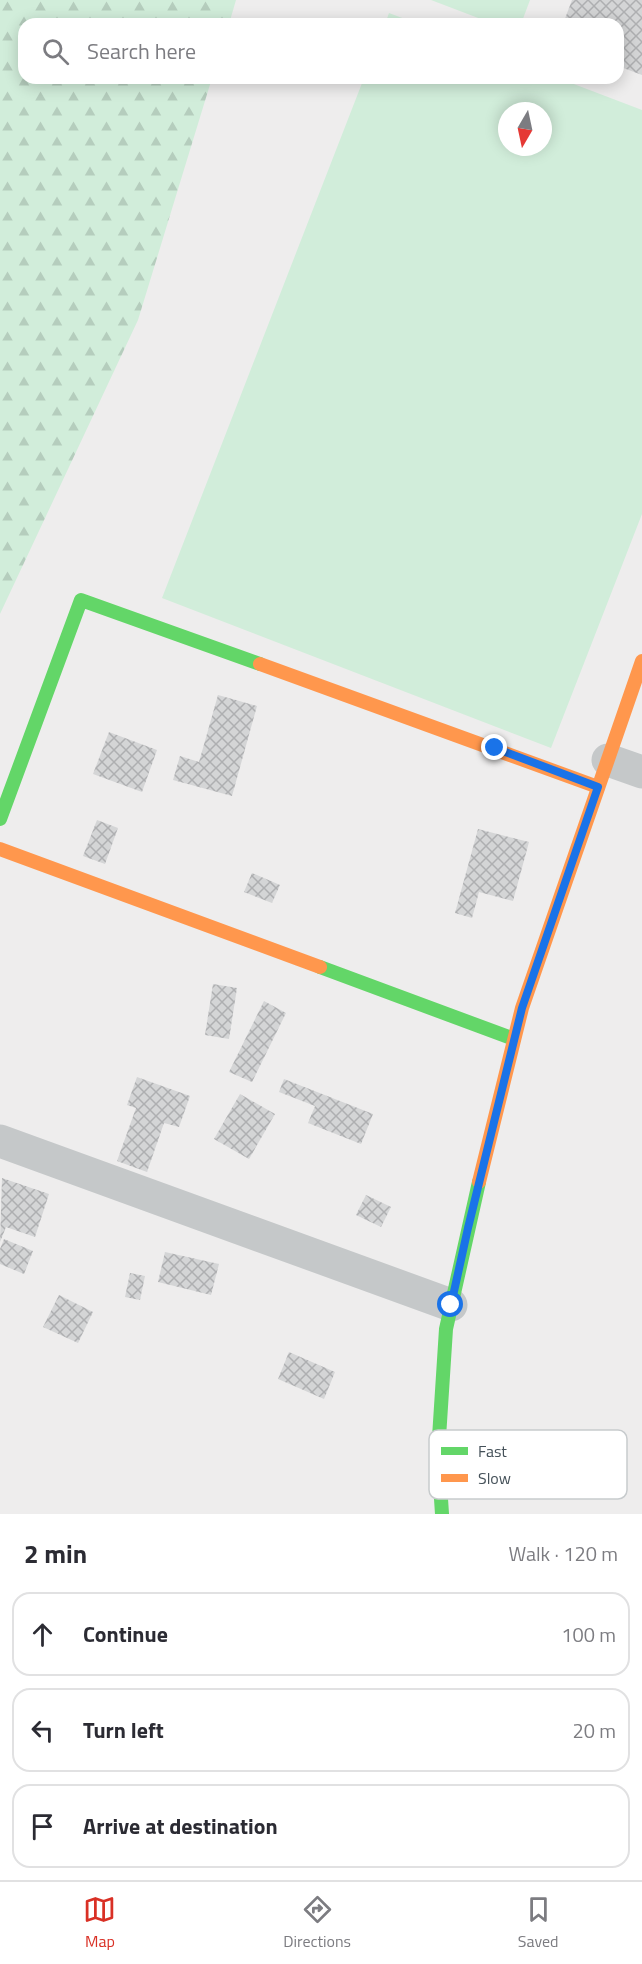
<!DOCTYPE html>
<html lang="en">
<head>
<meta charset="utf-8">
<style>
  body { margin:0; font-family:"Titillium Web",sans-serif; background:#f7f7f7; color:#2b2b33 }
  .compass { position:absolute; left:498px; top:102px; width:54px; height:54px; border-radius:50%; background:#fff; box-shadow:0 3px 15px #0003; rotate:189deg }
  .stop { position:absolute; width:18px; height:18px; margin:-14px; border:4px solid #1a73e8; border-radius:50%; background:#fff }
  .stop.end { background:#1a73e8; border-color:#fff; box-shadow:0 2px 6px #0008 }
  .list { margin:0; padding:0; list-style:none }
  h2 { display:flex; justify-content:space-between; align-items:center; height:78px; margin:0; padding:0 24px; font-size:26px }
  h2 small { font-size:20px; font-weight:400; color:#7c7c81 }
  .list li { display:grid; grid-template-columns:39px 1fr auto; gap:18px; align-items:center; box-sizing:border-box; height:84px; margin:0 12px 12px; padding:0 12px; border:2px solid #e1e1e2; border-radius:18px }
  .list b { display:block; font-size:22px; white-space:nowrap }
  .list em { font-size:20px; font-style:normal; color:#7c7c81 }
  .icon { flex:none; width:33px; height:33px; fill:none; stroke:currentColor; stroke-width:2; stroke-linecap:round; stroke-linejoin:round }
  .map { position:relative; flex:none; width:642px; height:1514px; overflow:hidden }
  .search { position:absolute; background:#fff; box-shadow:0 3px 15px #0003; left:18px; right:18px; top:18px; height:66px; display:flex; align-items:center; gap:15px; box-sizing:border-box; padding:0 21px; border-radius:18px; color:#7c7c81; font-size:22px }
  .sheet { height:366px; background:#fff }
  nav { display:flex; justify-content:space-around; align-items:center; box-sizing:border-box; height:84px; border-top:2px solid #e1e1e2; background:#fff; font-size:16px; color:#7c7c81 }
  nav a { display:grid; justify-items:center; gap:3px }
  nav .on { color:#d93025 }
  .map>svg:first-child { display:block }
  .forest { fill:url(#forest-firs) }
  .park { fill:#d1edda; fill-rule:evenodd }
  .building { fill:url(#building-cross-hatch) }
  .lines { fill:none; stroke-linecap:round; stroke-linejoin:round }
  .street { stroke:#c5c8c9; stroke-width:33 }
  .fast { stroke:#63d668; stroke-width:14 }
  .slow { stroke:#ff974d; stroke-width:14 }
  .route { stroke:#1a73e8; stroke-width:8 }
  .key { fill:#fff; stroke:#c7cbcd; stroke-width:1.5 }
  .key-label { font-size:16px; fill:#455159 }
</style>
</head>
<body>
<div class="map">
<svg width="642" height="1514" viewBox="0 0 642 1514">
  <defs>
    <pattern id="forest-firs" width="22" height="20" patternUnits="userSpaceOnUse" patternTransform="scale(1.5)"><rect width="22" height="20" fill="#d1edda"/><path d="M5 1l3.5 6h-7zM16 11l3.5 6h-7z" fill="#b5cdbd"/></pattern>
    <pattern id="building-cross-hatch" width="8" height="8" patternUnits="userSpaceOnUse" patternTransform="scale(1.5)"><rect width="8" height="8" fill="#d4d5d6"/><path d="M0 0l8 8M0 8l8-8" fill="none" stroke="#aeafb1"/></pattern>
  </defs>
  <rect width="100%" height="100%" fill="#eeeded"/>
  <!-- forest -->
  <path class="forest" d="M 0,0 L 236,0 L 229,24 L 24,24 L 24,78 L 212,78 L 138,320 L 0,614 Z"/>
  <!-- park -->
  <g class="park">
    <path d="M 431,0 L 530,0 L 521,24 L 494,24 Z"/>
    <path d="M 389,13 L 418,24 L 385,24 Z"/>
    <path d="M 364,78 L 558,78 L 642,110 L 642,514 L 551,748 L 162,598 ZM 507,111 L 543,111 L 543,147 L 507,147 Z"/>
  </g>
  <!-- building -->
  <g class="building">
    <path d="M 572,0 L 642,0 L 642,75 L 618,66 L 618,24 L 563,24 Z"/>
    <path d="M 218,695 L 257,706 L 232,796 L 173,780 L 180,756 L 199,762 Z"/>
    <path d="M 109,732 L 157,750 L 142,792 L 93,774 Z"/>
    <path d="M 97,820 L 118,828 L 105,864 L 83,856 Z"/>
    <path d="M 478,829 L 529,842 L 513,901 L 479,892 L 472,918 L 455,913 Z"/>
    <path d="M 252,873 L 280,885 L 272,903 L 244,892 Z"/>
    <path d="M 213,984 L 237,988 L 229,1039 L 205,1035 Z"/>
    <path d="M 264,1001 L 286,1013 L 252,1082 L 229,1072 Z"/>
    <path d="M 137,1077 L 190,1096 L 179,1127 L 164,1123 L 147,1172 L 117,1161 L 136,1108 L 127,1105 Z"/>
    <path d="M 284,1079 L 373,1114 L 361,1144 L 308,1123 L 315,1106 L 279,1092 Z"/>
    <path d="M 240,1094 L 275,1114 L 249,1159 L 214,1139 Z"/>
    <path d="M 2,1178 L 49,1194 L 35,1237 L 6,1227 L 0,1242 Z"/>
    <path d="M 366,1195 L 391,1207 L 381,1227 L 356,1215 Z"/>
    <path d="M 4,1239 L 33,1251 L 24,1274 L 0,1264 L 0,1249 Z"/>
    <path d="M 165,1252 L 219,1264 L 211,1295 L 158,1282 Z"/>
    <path d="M 130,1273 L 145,1276 L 140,1300 L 125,1297 Z"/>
    <path d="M 59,1295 L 93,1312 L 78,1343 L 43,1327 Z"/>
    <path d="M 289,1352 L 335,1372 L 324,1399 L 278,1379 Z"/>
  </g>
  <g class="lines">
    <!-- street -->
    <g class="street">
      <path d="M 608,760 L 642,772"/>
      <path d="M 0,1141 L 451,1305"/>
    </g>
    <!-- fast -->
    <g class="fast">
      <path d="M 0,819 L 81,600 L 260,664"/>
      <path d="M 320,967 L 514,1039"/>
      <path d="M 442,1514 L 438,1453 L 446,1329 L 479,1182"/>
    </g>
    <!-- slow -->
    <g class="slow">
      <path d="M 260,664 L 598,787"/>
      <path d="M 0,849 L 320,967"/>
      <path d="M 479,1182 L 522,1008 L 642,661"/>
    </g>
  </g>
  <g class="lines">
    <!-- route -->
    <path class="route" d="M 451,1305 L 468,1228 L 522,1008 L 598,787 L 495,748"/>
  </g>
  <!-- legend -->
  <rect x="429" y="1430" width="198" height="69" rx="9" class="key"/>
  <rect x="441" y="1447" width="27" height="8" fill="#63d668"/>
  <rect x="441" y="1474" width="27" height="8" fill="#ff974d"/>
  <g class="key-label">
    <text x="478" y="1457">Fast</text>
    <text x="478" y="1484">Slow</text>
  </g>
</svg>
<svg class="compass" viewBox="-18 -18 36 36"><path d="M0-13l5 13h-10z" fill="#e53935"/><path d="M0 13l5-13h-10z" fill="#7c7c81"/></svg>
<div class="stop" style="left:451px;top:1305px"></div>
<div class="stop end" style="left:495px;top:748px"></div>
<div class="search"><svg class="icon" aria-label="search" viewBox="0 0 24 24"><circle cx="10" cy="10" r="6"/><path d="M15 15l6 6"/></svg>Search here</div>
</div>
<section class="sheet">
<h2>2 min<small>Walk · 120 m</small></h2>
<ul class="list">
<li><svg class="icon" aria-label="ahead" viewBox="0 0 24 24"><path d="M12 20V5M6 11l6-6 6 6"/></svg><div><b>Continue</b></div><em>100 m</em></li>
<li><svg class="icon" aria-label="left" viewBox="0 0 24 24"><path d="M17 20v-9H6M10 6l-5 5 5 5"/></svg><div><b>Turn left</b></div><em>20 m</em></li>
<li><svg class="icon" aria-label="arrive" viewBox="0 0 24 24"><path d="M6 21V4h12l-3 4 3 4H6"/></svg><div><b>Arrive at destination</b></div></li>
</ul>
</section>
<nav>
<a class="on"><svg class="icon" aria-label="map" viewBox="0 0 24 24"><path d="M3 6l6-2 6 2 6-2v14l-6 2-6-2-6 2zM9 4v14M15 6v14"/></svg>Map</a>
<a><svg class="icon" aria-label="directions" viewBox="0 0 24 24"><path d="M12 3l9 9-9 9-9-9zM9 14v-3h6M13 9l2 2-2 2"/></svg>Directions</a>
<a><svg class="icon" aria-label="saved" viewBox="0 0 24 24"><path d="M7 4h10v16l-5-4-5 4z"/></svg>Saved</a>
</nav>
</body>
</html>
